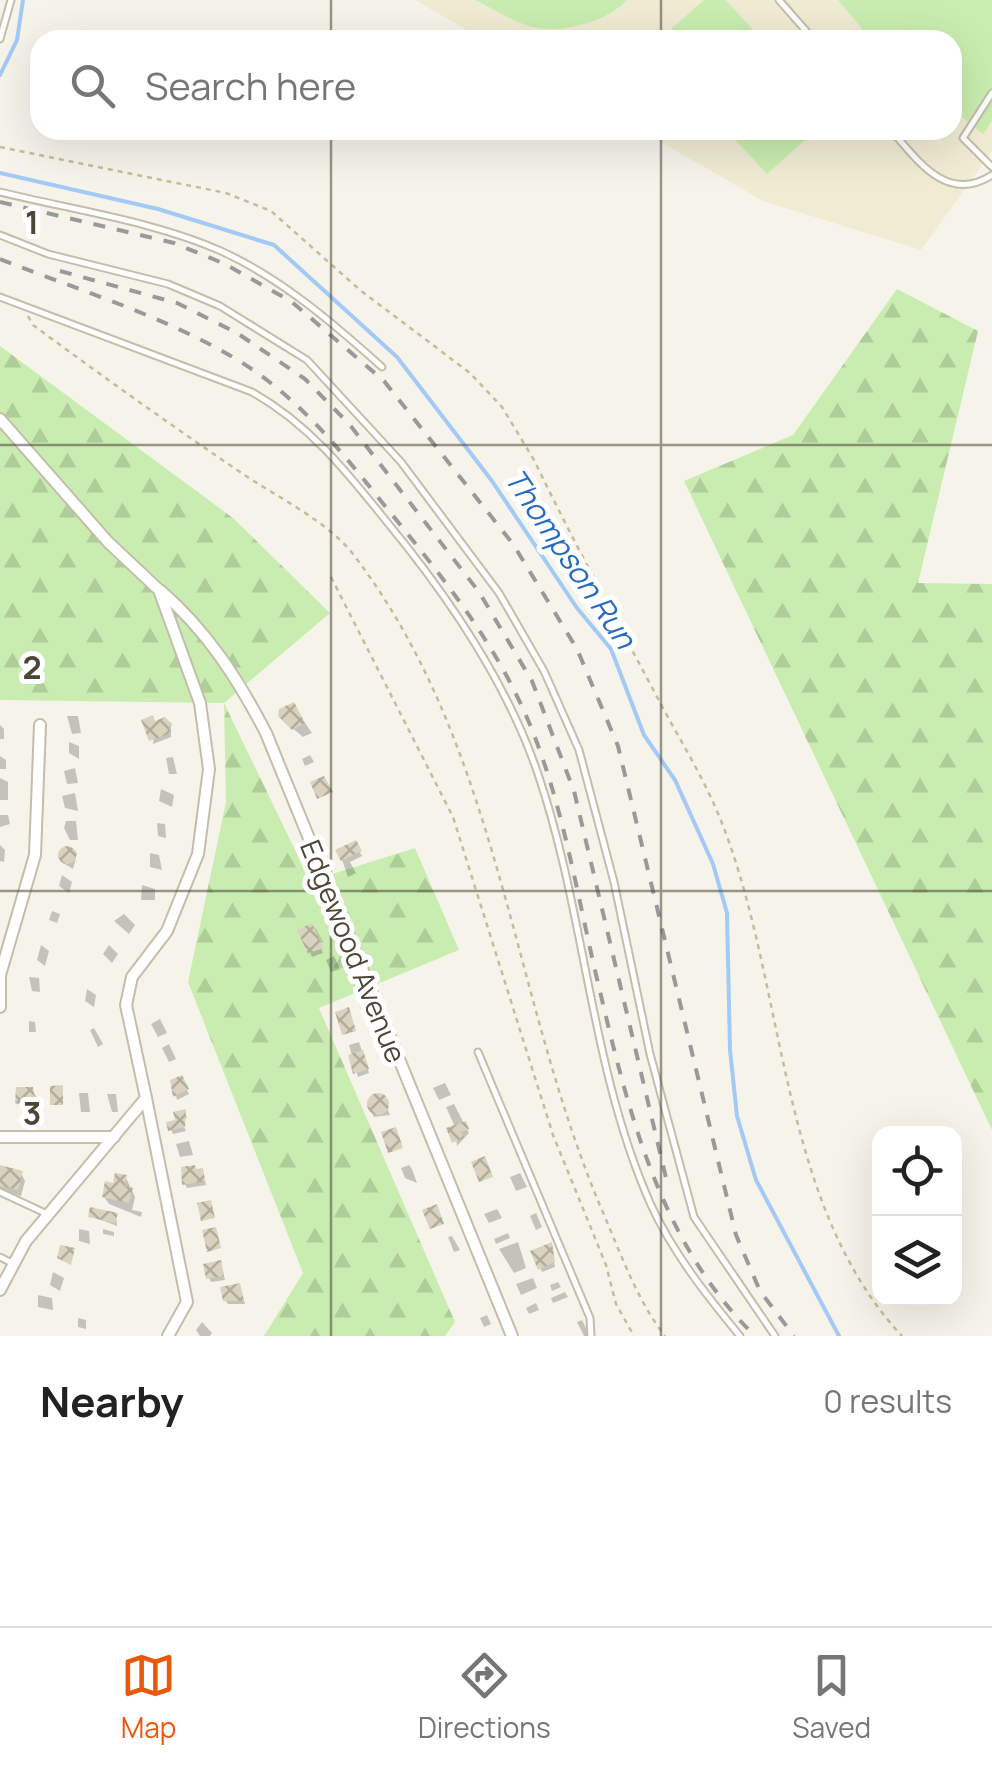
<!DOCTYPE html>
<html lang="en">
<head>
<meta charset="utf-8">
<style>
  body { margin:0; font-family:Manrope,sans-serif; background:#f6f6f6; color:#222 }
  .controls { position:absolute; right:30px; bottom:30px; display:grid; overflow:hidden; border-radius:20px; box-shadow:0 10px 40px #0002 }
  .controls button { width:90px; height:90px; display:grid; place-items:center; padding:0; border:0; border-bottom:2px solid #e0e0e0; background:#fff; color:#222; font:50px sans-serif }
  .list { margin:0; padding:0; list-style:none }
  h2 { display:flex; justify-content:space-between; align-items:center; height:130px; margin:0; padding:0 40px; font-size:42px }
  h2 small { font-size:32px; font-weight:400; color:#767676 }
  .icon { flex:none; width:55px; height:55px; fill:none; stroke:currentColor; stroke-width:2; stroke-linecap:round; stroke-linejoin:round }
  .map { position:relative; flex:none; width:992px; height:1336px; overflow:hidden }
  .search { position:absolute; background:#fff; box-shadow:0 10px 40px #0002; left:30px; right:30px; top:30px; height:110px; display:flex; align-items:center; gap:25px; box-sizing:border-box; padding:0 35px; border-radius:30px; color:#767676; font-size:38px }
  .sheet { height:290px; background:#fff }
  nav { display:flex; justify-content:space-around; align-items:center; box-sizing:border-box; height:140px; border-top:2px solid #e0e0e0; background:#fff; font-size:28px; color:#767676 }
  nav a { display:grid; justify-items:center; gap:5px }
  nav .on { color:#ea580c }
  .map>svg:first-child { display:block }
  .education { fill:#f0ecd3 }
  .forest { fill:url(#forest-firs) }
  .pitch { fill:#c9edb0 }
  .shadow { fill:#0003 }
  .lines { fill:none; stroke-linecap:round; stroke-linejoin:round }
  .stream { stroke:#a3c9f6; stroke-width:4 }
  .building { fill:url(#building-cross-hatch) }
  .lane-casing { stroke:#c3beab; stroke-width:9 }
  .street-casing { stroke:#c3beab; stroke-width:14 }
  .path { stroke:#c5bc9c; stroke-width:2.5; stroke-dasharray:5 5; stroke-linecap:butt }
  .lane { stroke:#fff; stroke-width:5 }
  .street { stroke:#fff; stroke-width:10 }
  .rail { stroke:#999; stroke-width:4; stroke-dasharray:12 12; stroke-linecap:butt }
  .grid { fill:none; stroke:#4b4637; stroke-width:2.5; stroke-opacity:0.55 }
  .labels { text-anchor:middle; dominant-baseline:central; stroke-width:10; stroke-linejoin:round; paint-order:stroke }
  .street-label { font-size:28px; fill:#4b4637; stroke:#fff }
  .water-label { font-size:30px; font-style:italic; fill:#266bc1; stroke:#fff }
  .grid-label { font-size:32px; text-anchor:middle; font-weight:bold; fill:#4b4637; stroke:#fff; stroke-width:10; stroke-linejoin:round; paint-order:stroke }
</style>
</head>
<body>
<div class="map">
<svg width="992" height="1336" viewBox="0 0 992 1336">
  <defs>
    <pattern id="forest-firs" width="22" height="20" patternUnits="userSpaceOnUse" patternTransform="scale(2.5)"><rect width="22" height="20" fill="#c9edb0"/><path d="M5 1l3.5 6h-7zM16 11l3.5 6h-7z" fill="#aecd98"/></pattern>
    <pattern id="building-cross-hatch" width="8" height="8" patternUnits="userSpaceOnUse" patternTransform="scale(2.5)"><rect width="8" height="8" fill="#d9d2be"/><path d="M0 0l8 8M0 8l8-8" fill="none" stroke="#b2ac9b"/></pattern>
  </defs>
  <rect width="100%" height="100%" fill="#f6f4ea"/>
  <!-- education -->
  <path class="education" d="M 415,0 L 992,0 L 992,151 L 921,250 L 763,201 L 640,130 L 952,130 L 952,40 L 484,40 Z"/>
  <!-- forest -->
  <g class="forest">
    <path d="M 897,289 L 978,331 L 918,583 L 992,584 L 992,1130 L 684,481 L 793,435 Z"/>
    <path d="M 0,346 L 233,518 L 330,613 L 224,703 L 310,881 L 415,848 L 459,950 L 319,1008 L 455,1322 L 445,1336 L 264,1336 L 303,1273 L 188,982 L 226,802 L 224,703 L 0,700 Z"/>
  </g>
  <!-- pitch -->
  <g class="pitch">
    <path d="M 475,0 L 627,0 C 609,20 568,32 540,28 C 519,26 494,9 475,0 Z"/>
    <path d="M 704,0 L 726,0 L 762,40 L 659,40 Z"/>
    <path d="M 838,0 L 992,0 L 992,121 L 983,134 L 952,109 L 952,40 L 872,40 Z"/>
    <path d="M 726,130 L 816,130 L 767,174 Z"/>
  </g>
  <!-- shadow -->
  <g class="shadow">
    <path d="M 293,705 L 312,733 L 303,737 L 283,720 Z"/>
    <path d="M 67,716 L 78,716 L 81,733 L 72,734 Z"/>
    <path d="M 171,722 L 171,737 L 153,744 L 155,723 Z"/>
    <path d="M 0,725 L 4,729 L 4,739 L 0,739 Z"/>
    <path d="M 69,742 L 79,746 L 79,759 L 69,753 Z"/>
    <path d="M 310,755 L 314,762 L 305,766 L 302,759 Z"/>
    <path d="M 0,756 L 6,760 L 6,769 L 0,769 Z"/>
    <path d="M 173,757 L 177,774 L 169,774 L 166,758 Z"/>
    <path d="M 75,768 L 78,783 L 67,784 L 64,771 Z"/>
    <path d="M 0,778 L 8,782 L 8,800 L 0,800 Z"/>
    <path d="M 161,789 L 174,795 L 172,807 L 159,801 Z"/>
    <path d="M 75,793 L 78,811 L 65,808 L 62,796 Z"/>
    <path d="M 0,815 L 8,815 L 10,824 L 0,827 Z"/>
    <path d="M 66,821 L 76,821 L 78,840 L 70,840 L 64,828 Z"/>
    <path d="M 157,823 L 165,824 L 166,838 L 158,836 Z"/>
    <path d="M 355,843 L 362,856 L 350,862 L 356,873 L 348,877 L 339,851 Z"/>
    <path d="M 0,845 L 5,850 L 4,862 L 0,861 Z"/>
    <path d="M 75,850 L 77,854 L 73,869 L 63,863 L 61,852 Z"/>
    <path d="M 150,853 L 159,855 L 162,870 L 150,867 Z"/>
    <path d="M 62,875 L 72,882 L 69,893 L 59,886 Z"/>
    <path d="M 142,885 L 155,889 L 155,900 L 141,900 Z"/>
    <path d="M 52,911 L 60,914 L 57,923 L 49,920 Z"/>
    <path d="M 124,914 L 135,925 L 129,934 L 114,921 Z"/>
    <path d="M 311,926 L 323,953 L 312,957 L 300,931 Z"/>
    <path d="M 41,945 L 49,951 L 45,966 L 37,960 Z"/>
    <path d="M 109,945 L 118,954 L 112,963 L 103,954 Z"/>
    <path d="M 334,956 L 340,969 L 331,972 L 326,960 Z"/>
    <path d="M 29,977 L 39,978 L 40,992 L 32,991 Z"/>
    <path d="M 87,989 L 96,995 L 94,1007 L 85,1001 Z"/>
    <path d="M 160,1019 L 167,1033 L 158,1037 L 151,1024 Z"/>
    <path d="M 29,1021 L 35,1022 L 36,1032 L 29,1032 Z"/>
    <path d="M 94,1028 L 103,1044 L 98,1047 L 90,1030 Z"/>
    <path d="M 359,1042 L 369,1073 L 358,1077 L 349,1045 Z"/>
    <path d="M 169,1044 L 176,1059 L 169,1062 L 162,1048 Z"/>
    <path d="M 181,1078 L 189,1094 L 177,1100 L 173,1082 Z"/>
    <path d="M 445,1083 L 451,1095 L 439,1100 L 433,1088 Z"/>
    <path d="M 32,1090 L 38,1099 L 37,1112 L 18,1103 Z"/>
    <path d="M 79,1093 L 88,1093 L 90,1112 L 81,1112 Z"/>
    <path d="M 107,1094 L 116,1094 L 118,1112 L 112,1112 Z"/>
    <path d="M 382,1095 L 390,1115 L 374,1117 L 369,1105 Z"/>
    <path d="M 454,1104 L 469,1133 L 457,1146 L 455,1127 L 446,1107 Z"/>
    <path d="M 185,1112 L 187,1118 L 180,1119 L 186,1131 L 173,1134 L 169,1124 L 179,1122 L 176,1114 Z"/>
    <path d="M 189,1141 L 193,1155 L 180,1157 L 176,1144 Z"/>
    <path d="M 409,1165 L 412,1169 L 417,1183 L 405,1178 L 401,1168 Z"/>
    <path d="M 0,1168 L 21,1173 L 25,1181 L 21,1196 L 0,1191 Z"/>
    <path d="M 520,1173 L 527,1187 L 516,1191 L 510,1177 Z"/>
    <path d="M 204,1175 L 206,1185 L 187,1188 L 185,1184 Z"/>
    <path d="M 126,1178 L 135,1197 L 132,1210 L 142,1212 L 141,1217 L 109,1204 L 104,1197 Z"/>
    <path d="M 497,1209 L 502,1218 L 489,1223 L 484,1214 Z"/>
    <path d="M 536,1213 L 542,1227 L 536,1230 L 530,1216 Z"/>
    <path d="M 116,1215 L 117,1226 L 91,1216 Z"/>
    <path d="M 79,1229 L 89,1231 L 90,1244 L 79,1241 Z"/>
    <path d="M 103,1229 L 114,1232 L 114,1236 L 103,1234 Z"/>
    <path d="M 508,1233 L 510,1238 L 496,1244 L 494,1239 Z"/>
    <path d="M 452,1236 L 460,1250 L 454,1252 L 448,1237 Z"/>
    <path d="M 518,1242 L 526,1268 L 514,1273 L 499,1249 Z"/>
    <path d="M 551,1245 L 555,1267 L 542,1272 L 533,1252 Z"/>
    <path d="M 222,1267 L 225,1280 L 211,1282 L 209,1278 Z"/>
    <path d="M 53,1272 L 64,1278 L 60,1291 L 50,1285 Z"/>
    <path d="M 533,1278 L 537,1288 L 521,1295 L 516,1284 Z"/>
    <path d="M 558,1282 L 561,1287 L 552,1291 L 550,1285 Z"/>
    <path d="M 241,1290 L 245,1304 L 228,1304 L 225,1300 Z"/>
    <path d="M 565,1292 L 568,1297 L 553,1303 L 551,1298 Z"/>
    <path d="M 38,1295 L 52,1298 L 53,1310 L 38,1307 Z"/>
    <path d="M 536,1303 L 539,1310 L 529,1314 L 526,1308 Z"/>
    <path d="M 487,1315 L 491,1324 L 484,1327 L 480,1318 Z"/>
    <path d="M 78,1318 L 86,1320 L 86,1329 L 78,1327 Z"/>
    <path d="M 582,1320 L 590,1336 L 584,1336 L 577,1322 Z"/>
    <path d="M 202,1322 L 212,1333 L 210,1336 L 200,1336 L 196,1330 Z"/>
  </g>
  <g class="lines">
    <!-- stream -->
    <g class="stream">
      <path d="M 0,75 L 17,40 L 23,0"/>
      <path d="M 0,173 L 158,209 L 274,245 L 397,357 L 492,481 L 577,608 L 611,649 L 644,735 L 675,780 L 713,864 L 727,913 L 730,1050 L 737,1116 L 756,1180 L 839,1336"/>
    </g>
  </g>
  <!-- building -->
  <g class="building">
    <path d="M 294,702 L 305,723 L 292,730 L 278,716 L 279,709 Z"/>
    <path d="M 153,715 L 155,721 L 165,717 L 173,725 L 168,726 L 171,733 L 149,741 L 141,720 Z"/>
    <path d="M 324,776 L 333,792 L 317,799 L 310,782 Z"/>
    <path d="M 356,840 L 362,851 L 341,861 L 335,850 Z"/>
    <circle cx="67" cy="855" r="9"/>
    <path d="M 312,923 L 323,948 L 308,954 L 297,930 Z"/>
    <path d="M 349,1007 L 356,1031 L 342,1035 L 335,1012 Z"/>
    <path d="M 363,1050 L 369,1069 L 353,1074 L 348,1055 Z"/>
    <path d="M 182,1075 L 189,1089 L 173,1097 L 170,1080 Z"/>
    <path d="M 63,1085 L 63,1105 L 50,1105 L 50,1086 Z"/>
    <path d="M 16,1087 L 33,1087 L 36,1108 L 15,1103 Z"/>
    <circle cx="378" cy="1104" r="11"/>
    <path d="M 186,1109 L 185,1127 L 168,1131 L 166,1122 L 175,1120 L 173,1112 Z"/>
    <path d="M 466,1121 L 469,1129 L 461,1132 L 464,1138 L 452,1143 L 446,1128 Z"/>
    <path d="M 396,1127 L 403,1148 L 388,1153 L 381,1132 Z"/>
    <path d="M 485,1156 L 493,1177 L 479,1182 L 471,1162 Z"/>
    <path d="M 0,1165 L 23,1171 L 18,1190 L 0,1186 Z"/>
    <path d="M 195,1165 L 196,1169 L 203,1168 L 205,1181 L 182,1185 L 181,1167 Z"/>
    <path d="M 115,1173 L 127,1175 L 125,1186 L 133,1188 L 129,1203 L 102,1197 L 105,1181 L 113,1183 Z"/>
    <path d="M 211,1200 L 215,1218 L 201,1221 L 197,1203 Z"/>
    <path d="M 437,1204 L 444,1224 L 430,1229 L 422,1210 Z"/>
    <path d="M 90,1207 L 118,1213 L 115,1223 L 88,1217 Z"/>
    <path d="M 216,1227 L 221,1248 L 207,1252 L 202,1230 Z"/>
    <path d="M 552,1242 L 555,1262 L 538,1270 L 530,1251 Z"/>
    <path d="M 60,1245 L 75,1248 L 71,1265 L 57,1258 Z"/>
    <path d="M 221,1260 L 224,1276 L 206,1279 L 203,1264 Z"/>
    <path d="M 240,1283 L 244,1301 L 223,1301 L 220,1287 Z"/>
  </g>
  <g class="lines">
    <!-- lane casing -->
    <g class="lane-casing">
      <g id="lane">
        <path d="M 779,0 L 814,40"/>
        <path d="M 0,39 L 11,0"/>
        <path d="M 992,93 L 963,138 L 992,167"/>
        <path d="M 891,130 C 918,161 947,204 992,175"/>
        <path d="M 0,192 C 73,210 153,221 221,251 C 282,279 333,323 382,367"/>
        <path d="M 0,235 L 48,254 L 168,284 L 220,306 L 307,360 L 401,462 L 499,593 L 544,671 L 579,750 L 614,882 L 650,1054 L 694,1217 L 775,1336"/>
        <path d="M 0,297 L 252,392 C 310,425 346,471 387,522 C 448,596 507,682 538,774 C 586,915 590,1068 651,1205 C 673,1253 707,1296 740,1336"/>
        <path d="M 478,1052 L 590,1318 L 591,1336"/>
        <path d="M 0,1192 L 45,1213"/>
        <path d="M 0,1257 L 14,1264"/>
      </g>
    </g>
    <!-- street casing -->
    <g class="street-casing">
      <g id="street">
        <path d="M 0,419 L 108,542 L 159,590 L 200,703 L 209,769 L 198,854 L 167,931 L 132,977 L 126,1005 L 146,1098 L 26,1241 L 0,1290"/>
        <path d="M 161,591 C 207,631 238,679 266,733 L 512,1336"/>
        <path d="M 0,1007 L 0,975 L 35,855 L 40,725"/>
        <path d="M 146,1098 L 187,1302 L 168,1336"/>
        <path d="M 0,1137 L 114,1137"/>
      </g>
    </g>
    <!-- path -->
    <g class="path">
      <path d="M 0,147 L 226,193 L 271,211 L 360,290 L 470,373 L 502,407 L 534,460 C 575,545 620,627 664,710 C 682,743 702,776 717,811 C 787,976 775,1200 902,1336"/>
      <path d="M 28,316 L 33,325 C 102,376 172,426 243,474 C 277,497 327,521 353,554 C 500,746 510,992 601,1208 C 620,1251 636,1299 665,1336"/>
      <path d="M 331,577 L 453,817 L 553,1135 L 606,1265 L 616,1304 L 634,1336"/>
    </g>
    <!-- lane -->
    <use href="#lane" class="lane"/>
    <!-- street -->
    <use href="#street" class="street"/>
    <!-- rail -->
    <g class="rail">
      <path d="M 0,202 L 174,243 L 225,264 L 292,302 L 384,381 L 513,544 L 577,649 L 618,746 L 736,1235 L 760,1291 L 794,1336"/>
      <path d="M 0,259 C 78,290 164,316 236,359 C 296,395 338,447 381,501 C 437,570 493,638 528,720 C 563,803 577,895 598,983 C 628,1110 659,1242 755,1336"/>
      <path d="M 60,271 L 177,303 L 237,333 L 305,379 L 350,425 L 479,592 L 532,681 L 574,791 L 667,1182"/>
    </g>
  </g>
  <!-- grid -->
  <path class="grid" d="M 331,0 L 331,40M 661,0 L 661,40M 331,130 L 331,1336M 661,130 L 661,1336M 0,445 L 992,445M 0,891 L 992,891"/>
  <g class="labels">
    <!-- street labels -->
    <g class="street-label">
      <text transform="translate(354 951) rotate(68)">Edgewood Avenue</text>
    </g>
    <!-- water labels -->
    <g class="water-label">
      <text transform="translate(571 558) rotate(56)">Thompson Run</text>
    </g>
  </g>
  <g class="grid-label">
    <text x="32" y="234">1</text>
    <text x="32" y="679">2</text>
    <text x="32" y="1125">3</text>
  </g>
</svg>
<div class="controls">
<button><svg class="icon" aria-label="locate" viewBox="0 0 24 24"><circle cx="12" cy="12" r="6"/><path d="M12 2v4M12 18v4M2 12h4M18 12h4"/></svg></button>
<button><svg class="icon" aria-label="layers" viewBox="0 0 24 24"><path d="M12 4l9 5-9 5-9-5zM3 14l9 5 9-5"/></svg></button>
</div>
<div class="search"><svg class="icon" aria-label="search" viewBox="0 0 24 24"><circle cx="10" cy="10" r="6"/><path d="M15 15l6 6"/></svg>Search here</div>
</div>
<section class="sheet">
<h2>Nearby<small>0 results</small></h2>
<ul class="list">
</ul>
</section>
<nav>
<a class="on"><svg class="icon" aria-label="map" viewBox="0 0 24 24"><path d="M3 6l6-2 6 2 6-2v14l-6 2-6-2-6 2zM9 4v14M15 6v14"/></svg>Map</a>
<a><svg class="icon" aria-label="directions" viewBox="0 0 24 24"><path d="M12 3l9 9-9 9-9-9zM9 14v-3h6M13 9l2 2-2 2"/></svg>Directions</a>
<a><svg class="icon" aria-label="saved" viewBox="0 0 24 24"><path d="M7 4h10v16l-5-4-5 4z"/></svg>Saved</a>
</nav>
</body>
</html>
